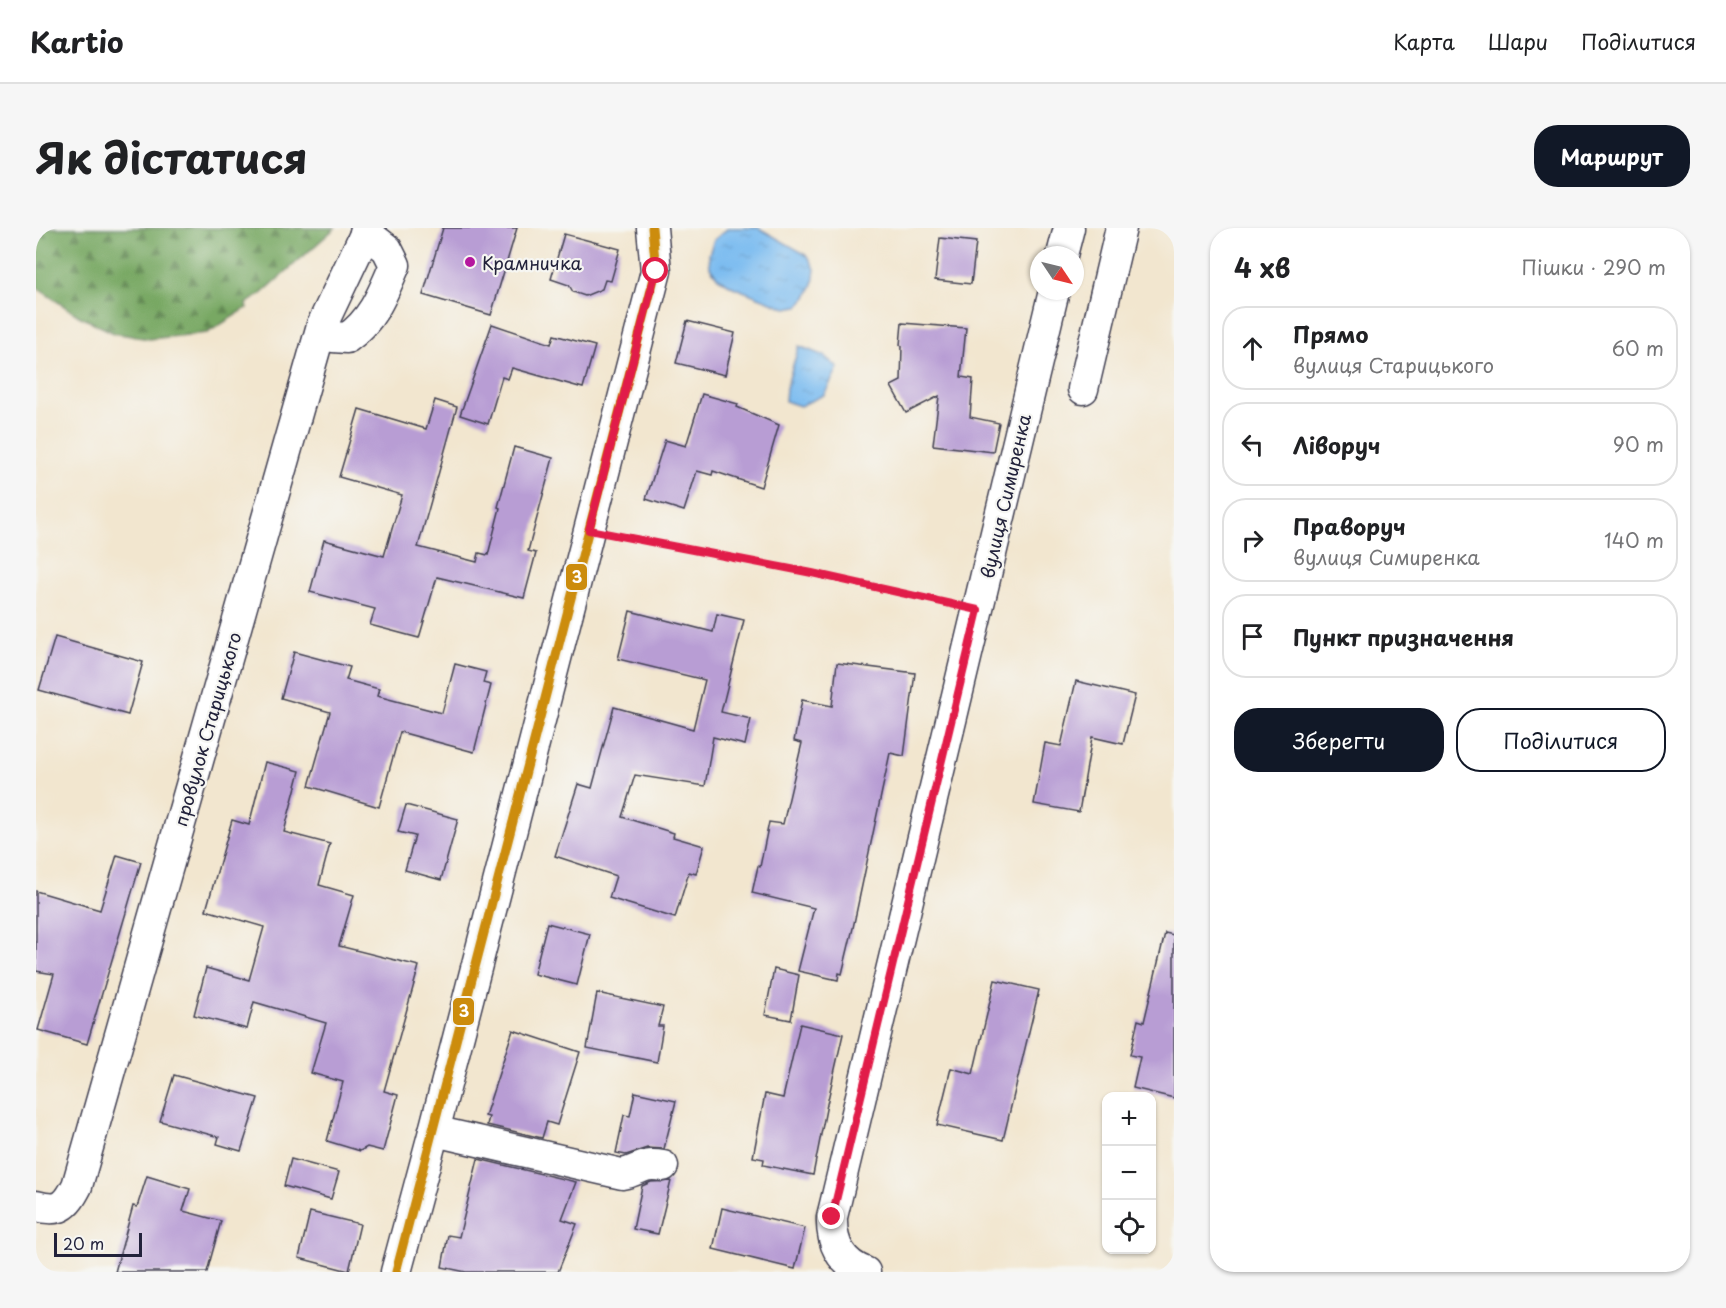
<!DOCTYPE html>
<html lang="uk">
<head>
<meta charset="utf-8">
<style>
  body { margin:0; font-family:"Playpen Sans",sans-serif; background:#f6f6f6; color:#202124 }
  .controls { position:absolute; right:18px; bottom:18px; display:grid; overflow:hidden; border-radius:12px; box-shadow:0 2px 4px #0004 }
  .controls button { width:54px; height:54px; display:grid; place-items:center; padding:0; border:0; border-bottom:2px solid #e0e0e0; background:#fff; color:#202124; font:30px sans-serif }
  .compass { position:absolute; left:994px; top:18px; width:54px; height:54px; border-radius:50%; background:#fff; box-shadow:0 2px 4px #0004; rotate:125deg }
  .scale { position:absolute; left:18px; bottom:15px; width:88px; box-sizing:border-box; padding-left:6px; border:3px solid #22223b; border-top:0; font-size:16px; line-height:21px; white-space:nowrap; color:#22223b; -webkit-text-stroke:4px #f6f6f2; paint-order:stroke }
  .stop { position:absolute; width:18px; height:18px; margin:-14px; border:4px solid #e11d48; border-radius:50%; background:#fff }
  .stop.end { background:#e11d48; border-color:#fff; box-shadow:0 2px 6px #0008 }
  .list { margin:0; padding:0; list-style:none }
  h2 { display:flex; justify-content:space-between; align-items:center; height:78px; margin:0; padding:0 24px; font-size:26px }
  h2 small { font-size:20px; font-weight:400; color:#757577 }
  .list li { display:grid; grid-template-columns:39px 1fr auto; gap:18px; align-items:center; box-sizing:border-box; height:84px; margin:0 12px 12px; padding:0 12px; border:2px solid #e0e0e0; border-radius:24px }
  .list b { display:block; font-size:22px; white-space:nowrap }
  .list p { margin:0; font-size:20px; white-space:nowrap; color:#757577 }
  .list em { font-size:20px; font-style:normal; color:#757577 }
  .actions { display:flex; gap:12px; padding:18px 24px }
  .actions a { flex:1; padding:14px 0; border:2px solid #111827; border-radius:24px; text-align:center; font-size:21px; color:#111827 }
  .actions .main { background:#111827; color:#fff }
  .icon { flex:none; width:33px; height:33px; fill:none; stroke:currentColor; stroke-width:2; stroke-linecap:round; stroke-linejoin:round }
  .map { position:relative; flex:none; width:1138px; height:1044px; overflow:hidden; border-radius:24px }
  header { display:flex; align-items:center; gap:36px; box-sizing:border-box; height:84px; padding:0 30px; background:#fff; border-bottom:2px solid #e0e0e0 }
  header strong { font-size:28px }
  nav { display:flex; gap:33px; margin-inline-start:auto; font-size:21px }
  .intro { display:flex; align-items:center; justify-content:space-between; box-sizing:border-box; height:144px; padding:0 36px }
  h1 { margin:0; font-size:42px }
  .button { padding:15px 27px; border-radius:24px; background:#111827; color:#fff; font-size:21px; font-weight:700 }
  main { display:flex; gap:36px; padding:0 36px }
  aside { flex:1; background:#fff; border-radius:24px; box-shadow:0 2px 4px #0004 }
  .map>svg:first-child { display:block }
  .forest { fill:url(#forest-firs); stroke:#4d654f; stroke-width:1.5 }
  .water { fill:url(#water-ripples); stroke:#4f6f96; stroke-width:1.5 }
  .building { fill:#b89dd4 }
  .lines { fill:none; stroke-linecap:round; stroke-linejoin:round }
  .minor-casing { stroke:#413f51; stroke-width:33 }
  .path { stroke:#413f51; stroke-width:4; stroke-dasharray:1.5 4.5; stroke-linecap:butt }
  .minor { stroke:#fff; stroke-width:30 }
  .bus-1-casing { stroke:#f6f6f2; stroke-width:14 }
  .bus-1 { stroke:#cc8c0c; stroke-width:9 }
  .route { stroke:#e11d48; stroke-width:8 }
  .poi-dot { fill:#b5179e; stroke:#f6f6f2; stroke-width:2 }
  .labels { text-anchor:middle; dominant-baseline:central; stroke-width:4.5; stroke-linejoin:round; paint-order:stroke }
  .poi-label { font-size:18px; fill:#22223b; stroke:#f6f6f2; text-anchor:start }
  .street-label { font-size:18px; fill:#22223b; stroke:#f6f6f2 }
  .line-badge { stroke:#f6f6f2; stroke-width:2 }
  .badge-label { font-size:16px; text-anchor:middle; font-weight:bold; fill:#fff }
</style>
</head>
<body>
<header>
<strong>Kartio</strong>
<nav><a>Карта</a><a>Шари</a><a>Поділитися</a></nav>
</header>
<div class="intro"><h1>Як дістатися</h1><a class="button">Маршрут</a></div>
<main>
<div class="map">
<svg width="1138" height="1044" viewBox="0 0 1138 1044">
  <defs>
    <pattern id="forest-firs" width="22" height="20" patternUnits="userSpaceOnUse" patternTransform="scale(1.5)"><rect width="22" height="20" fill="#78a863"/><path d="M5 1l3.5 6h-7zM16 11l3.5 6h-7z" fill="#628853"/></pattern>
    <pattern id="water-ripples" width="26" height="14" patternUnits="userSpaceOnUse" patternTransform="scale(1.5)"><rect width="26" height="14" fill="#7cbcf0"/><path d="M2 4q2-2 4 0t4 0M15 11q2-2 4 0t4 0" fill="none" stroke="#6ba1cf"/></pattern>
  </defs>
  <rect width="100%" height="100%" fill="#f6f6f2"/>
  <filter id="ink" filterUnits="userSpaceOnUse"><feTurbulence type="fractalNoise" baseFrequency=".0167" numOctaves="2"/><feDisplacementMap in="SourceGraphic" scale="12" xChannelSelector="R" yChannelSelector="G"/><feConvolveMatrix kernelMatrix="1 2 1 2 8 2 1 2 1" color-interpolation-filters="sRGB"/></filter>
  <filter id="wash" filterUnits="userSpaceOnUse"><feTurbulence type="fractalNoise" baseFrequency=".008" numOctaves="4" result="noise"/><feDisplacementMap in="SourceGraphic" scale="24" xChannelSelector="R" yChannelSelector="G"/><feGaussianBlur stdDeviation="1.35" result="paint"/><feColorMatrix in="noise" values="0 0 0 0 0 0 0 0 0 0 0 0 0 0 0 0 0 1.4 0 .05"/><feComposite in="paint" operator="in"/></filter>
  <g filter="url(#wash)">
    <rect width="100%" height="100%" fill="#f2e6cf"/>
    <!-- forest -->
    <path class="forest" d="M 0,0 L 299,0 L 225,66 L 210,76 L 211,80 L 171,105 L 113,111 L 78,105 L 43,88 L 0,59 Z"/>
    <!-- water -->
    <g class="water">
      <path d="M 692,0 L 723,0 L 767,25 L 773,30 L 779,41 L 777,56 L 771,69 L 762,78 L 750,80 L 697,59 L 682,50 L 674,39 L 673,26 L 678,12 Z"/>
      <path d="M 763,118 L 788,128 L 802,140 L 788,167 L 764,178 L 749,173 L 750,160 Z"/>
    </g>
    <g id="blocks">
      <!-- building -->
      <g class="building">
        <path d="M 407,0 L 481,0 L 455,87 L 387,67 Z"/>
        <path d="M 528,6 L 584,21 L 575,53 L 569,52 L 566,61 L 549,68 L 537,64 L 533,57 L 515,51 Z"/>
        <path d="M 904,10 L 940,14 L 935,56 L 899,52 Z"/>
        <path d="M 651,93 L 699,105 L 689,147 L 640,135 Z"/>
        <path d="M 866,95 L 930,100 L 925,149 L 937,151 L 934,189 L 963,195 L 957,224 L 897,217 L 903,168 L 870,185 L 855,158 L 865,153 L 866,118 L 864,117 Z"/>
        <path d="M 456,96 L 515,116 L 518,107 L 559,118 L 547,160 L 476,140 L 472,151 L 466,149 L 452,196 L 424,187 Z"/>
        <path d="M 666,166 L 702,176 L 701,179 L 743,197 L 725,259 L 677,243 L 676,247 L 661,243 L 648,283 L 610,271 L 629,212 L 650,218 Z"/>
        <path d="M 399,172 L 421,179 L 382,319 L 441,334 L 443,325 L 452,327 L 464,280 L 462,279 L 478,219 L 517,230 L 492,323 L 500,325 L 488,370 L 401,349 L 383,410 L 334,397 L 339,381 L 274,364 L 288,312 L 348,328 L 366,267 L 303,249 L 323,181 L 390,201 Z"/>
        <path d="M 594,383 L 677,404 L 681,386 L 708,392 L 685,484 L 715,491 L 709,517 L 677,509 L 669,558 L 599,547 L 586,589 L 638,605 L 637,609 L 668,618 L 660,646 L 653,644 L 639,690 L 573,670 L 580,648 L 519,628 L 542,556 L 556,560 L 578,479 L 657,501 L 669,452 L 582,431 Z"/>
        <path d="M 19,409 L 107,434 L 92,487 L 3,462 Z"/>
        <path d="M 258,424 L 314,439 L 310,452 L 343,461 L 341,468 L 406,485 L 419,436 L 450,444 L 447,455 L 455,457 L 438,524 L 364,504 L 343,579 L 273,558 L 294,484 L 245,470 Z"/>
        <path d="M 801,435 L 879,445 L 868,528 L 854,525 L 817,700 L 806,746 L 803,745 L 802,752 L 762,743 L 778,680 L 716,665 L 722,638 L 724,639 L 733,594 L 747,596 L 766,515 L 758,513 L 766,472 L 796,478 Z"/>
        <path d="M 1040,453 L 1099,467 L 1087,516 L 1056,509 L 1043,584 L 998,576 L 1009,515 L 1025,518 Z"/>
        <path d="M 229,534 L 264,543 L 248,604 L 294,616 L 283,657 L 318,667 L 303,718 L 383,738 L 348,863 L 362,867 L 347,923 L 331,919 L 324,923 L 291,913 L 307,854 L 275,845 L 290,795 L 218,774 L 211,801 L 158,787 L 170,740 L 213,752 L 228,699 L 170,682 L 196,592 L 213,597 Z"/>
        <path d="M 370,577 L 422,591 L 405,652 L 369,642 L 379,608 L 362,604 Z"/>
        <path d="M 81,627 L 105,634 L 51,816 L 2,802 L 18,746 L 0,743 L 0,663 L 64,682 Z"/>
        <path d="M 511,695 L 554,706 L 541,757 L 498,746 Z"/>
        <path d="M 1129,705 L 1138,707 L 1138,870 L 1097,860 L 1104,829 L 1094,827 L 1102,792 L 1108,794 Z"/>
        <path d="M 738,741 L 763,747 L 755,792 L 729,787 Z"/>
        <path d="M 959,752 L 1003,762 L 967,912 L 901,897 L 915,840 L 937,846 Z"/>
        <path d="M 561,765 L 627,779 L 622,798 L 627,798 L 621,834 L 551,820 Z"/>
        <path d="M 764,796 L 807,806 L 791,876 L 777,947 L 727,937 L 728,931 L 717,929 L 729,866 L 747,870 Z"/>
        <path d="M 477,802 L 544,824 L 521,897 L 511,894 L 506,910 L 451,897 L 453,889 L 449,888 Z"/>
        <path d="M 138,847 L 222,870 L 205,923 L 181,916 L 183,909 L 124,893 Z"/>
        <path d="M 599,864 L 640,873 L 628,921 L 611,920 L 590,927 L 580,925 L 588,887 L 594,888 Z"/>
        <path d="M 255,931 L 303,944 L 295,971 L 248,958 Z"/>
        <path d="M 442,931 L 540,954 L 526,991 L 541,996 L 522,1044 L 430,1044 L 406,1039 L 412,1007 L 423,1009 Z"/>
        <path d="M 111,948 L 154,961 L 147,983 L 185,993 L 171,1044 L 79,1044 L 97,978 L 101,979 Z"/>
        <path d="M 635,953 L 622,1006 L 597,1001 L 606,958 L 615,954 Z"/>
        <path d="M 686,980 L 769,1000 L 759,1041 L 677,1021 Z"/>
        <path d="M 274,984 L 324,996 L 313,1043 L 263,1030 Z"/>
      </g>
    </g>
  </g>
  <g filter="url(#ink)">
    <use href="#blocks" fill-opacity="0" stroke="#413f51" stroke-width="1.5"/>
    <g class="lines">
      <!-- minor casing -->
      <g class="minor-casing">
        <g id="minor">
          <path d="M 1026,27 L 1033,0"/>
          <path d="M 286,97 L 297,109 L 311,110 C 337,92 347,65 359,37 L 351,21 L 329,4"/>
          <path d="M 1047,161 L 1085,0"/>
          <path d="M 398,903 L 586,946 C 605,943 604,934 627,938"/>
          <path d="M 0,978 C 24,984 30,979 41,958 L 286,97 L 332,0"/>
          <path d="M 360,1044 L 398,903 L 620,43 L 616,0"/>
          <path d="M 829,1044 C 804,1035 795,1014 796,989 L 1018,63"/>
        </g>
      </g>
      <!-- path -->
      <path class="path" d="M 582,307 L 776,345 L 912,375"/>
      <!-- minor -->
      <use href="#minor" class="minor"/>
      <!-- bus-1 casing -->
      <g class="bus-1-casing">
        <path id="bus-1" d="M 360,1044 L 620,43 L 616,0"/>
      </g>
      <!-- bus-1 -->
      <use href="#bus-1" class="bus-1"/>
    </g>
  </g>
  <g class="lines" filter="url(#ink)">
    <!-- route -->
    <path class="route" d="M 620,43 L 553,302 L 776,345 L 942,382 L 796,989"/>
  </g>
  <!-- markers -->
  <circle class="poi-dot" cx="434" cy="34" r="6"/>
  <g class="labels">
    <!-- poi labels -->
    <g class="poi-label">
      <text x="446" y="34">Крамничка</text>
    </g>
    <!-- street labels -->
    <g class="street-label">
      <text transform="translate(969 268) rotate(-77)">вулиця Симиренка</text>
      <text transform="translate(171 501) rotate(-74)">провулок Старицького</text>
    </g>
  </g>
  <g class="line-badge">
    <rect x="529" y="335" width="23" height="28" rx="6" fill="#cc8c0c"/>
    <rect x="416" y="769" width="23" height="29" rx="6" fill="#cc8c0c"/>
  </g>
  <g class="badge-label">
    <text x="541" y="355">3</text>
    <text x="428" y="789">3</text>
  </g>
</svg>
<div class="controls">
<button>+</button>
<button>−</button>
<button><svg class="icon" aria-label="locate" viewBox="0 0 24 24"><circle cx="12" cy="12" r="6"/><path d="M12 2v4M12 18v4M2 12h4M18 12h4"/></svg></button>
</div>
<svg class="compass" viewBox="-18 -18 36 36"><path d="M0-13l5 13h-10z" fill="#e53935"/><path d="M0 13l5-13h-10z" fill="#757577"/></svg>
<div class="scale">20 m</div>
<div class="stop" style="left:620px;top:43px"></div>
<div class="stop end" style="left:796px;top:989px"></div>
</div>
<aside>
<h2>4 хв<small>Пішки · 290 m</small></h2>
<ul class="list">
<li><svg class="icon" aria-label="ahead" viewBox="0 0 24 24"><path d="M12 20V5M6 11l6-6 6 6"/></svg><div><b>Прямо</b><p>вулиця Старицького</p></div><em>60 m</em></li>
<li><svg class="icon" aria-label="left" viewBox="0 0 24 24"><path d="M17 20v-9H6M10 6l-5 5 5 5"/></svg><div><b>Ліворуч</b></div><em>90 m</em></li>
<li><svg class="icon" aria-label="right" viewBox="0 0 24 24"><path d="M7 20v-9h11M14 6l5 5-5 5"/></svg><div><b>Праворуч</b><p>вулиця Симиренка</p></div><em>140 m</em></li>
<li><svg class="icon" aria-label="arrive" viewBox="0 0 24 24"><path d="M6 21V4h12l-3 4 3 4H6"/></svg><div><b>Пункт призначення</b></div></li>
</ul>
<div class="actions"><a class="main">Зберегти</a><a>Поділитися</a></div>
</aside>
</main>
</body>
</html>
